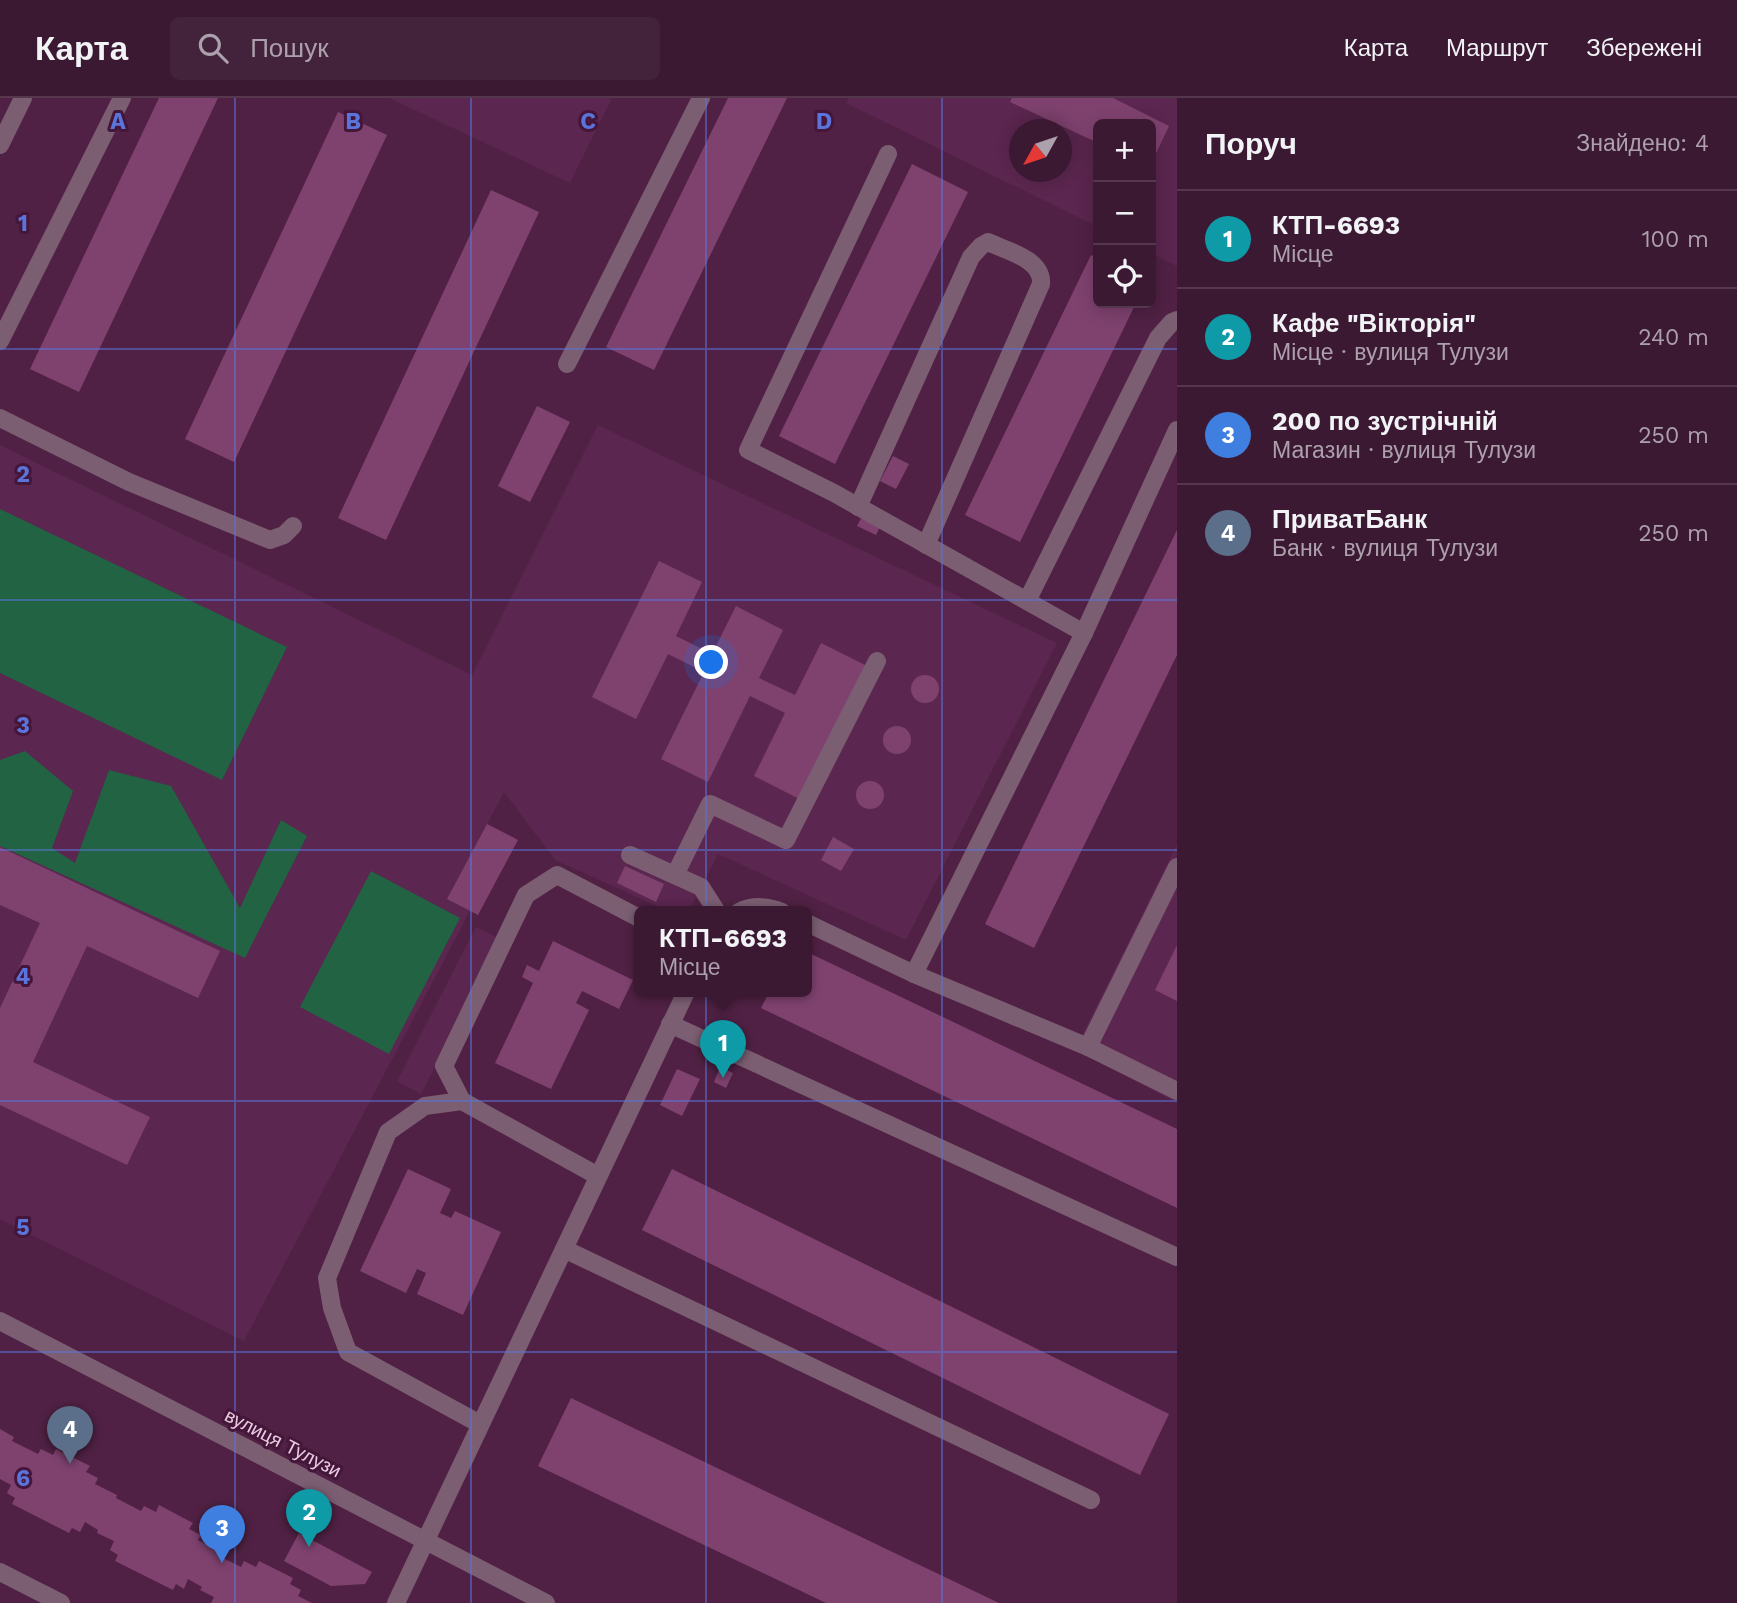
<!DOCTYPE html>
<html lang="uk">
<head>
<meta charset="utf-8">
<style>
  body { margin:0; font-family:"Work Sans",sans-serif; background:#43223b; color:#f1f3f6 }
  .controls { position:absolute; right:21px; top:21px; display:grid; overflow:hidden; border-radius:10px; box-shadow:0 4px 18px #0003 }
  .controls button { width:63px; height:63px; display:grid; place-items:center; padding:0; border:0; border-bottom:2px solid #55384e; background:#3c1933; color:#f1f3f6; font:35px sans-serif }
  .compass { position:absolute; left:1009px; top:21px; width:63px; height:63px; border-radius:50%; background:#3c1933; box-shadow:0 4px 18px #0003; rotate:230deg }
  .you { position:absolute; left:712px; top:565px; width:24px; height:24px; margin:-18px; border:5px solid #fff; border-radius:50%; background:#1a73e8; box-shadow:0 0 0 10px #1a73e833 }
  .badge { display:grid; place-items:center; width:46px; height:46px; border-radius:50%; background:#ea580c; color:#fff; font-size:23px; font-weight:700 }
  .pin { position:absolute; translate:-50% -58px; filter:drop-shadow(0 2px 4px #0008) }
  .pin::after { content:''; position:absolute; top:37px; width:24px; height:21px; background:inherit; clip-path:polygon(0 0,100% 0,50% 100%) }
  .popup { position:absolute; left:634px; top:808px; width:178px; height:91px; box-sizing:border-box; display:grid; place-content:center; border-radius:10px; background:#3c1933; filter:drop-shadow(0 2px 5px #0005); font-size:23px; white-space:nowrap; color:#aca0ac }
  .popup b { font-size:26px; color:#f1f3f6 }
  .popup::after { content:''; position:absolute; left:50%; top:100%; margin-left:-14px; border:14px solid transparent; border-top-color:#3c1933 }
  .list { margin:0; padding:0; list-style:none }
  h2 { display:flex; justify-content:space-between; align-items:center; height:91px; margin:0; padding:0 28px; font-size:30px }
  h2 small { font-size:23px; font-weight:400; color:#aca0ac }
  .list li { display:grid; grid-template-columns:46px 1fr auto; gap:21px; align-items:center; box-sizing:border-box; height:98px; padding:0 28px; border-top:2px solid #55384e }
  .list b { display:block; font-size:26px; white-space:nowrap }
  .list p { margin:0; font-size:23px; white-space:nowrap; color:#aca0ac }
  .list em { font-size:23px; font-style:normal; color:#aca0ac }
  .icon { flex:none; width:38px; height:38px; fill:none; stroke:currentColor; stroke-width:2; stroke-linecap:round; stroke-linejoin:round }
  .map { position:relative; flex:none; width:1177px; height:1505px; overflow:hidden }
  header { display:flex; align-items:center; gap:42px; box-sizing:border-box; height:98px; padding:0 35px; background:#3c1933; border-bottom:2px solid #55384e }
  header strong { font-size:33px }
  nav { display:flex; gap:38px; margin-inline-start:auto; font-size:24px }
  .search { width:490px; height:63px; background:#43223b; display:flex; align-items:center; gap:18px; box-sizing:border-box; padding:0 24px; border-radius:10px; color:#aca0ac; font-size:26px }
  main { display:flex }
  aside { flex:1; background:#3c1933 }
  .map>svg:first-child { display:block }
  .built { fill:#5b264f; fill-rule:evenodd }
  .green { fill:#216342 }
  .building { fill:#7f426f }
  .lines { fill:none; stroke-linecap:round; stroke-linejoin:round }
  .minor { stroke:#7b5e72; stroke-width:18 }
  .grid { fill:none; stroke:#5a74db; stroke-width:2; stroke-opacity:0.55 }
  .labels { text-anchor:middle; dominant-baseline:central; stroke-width:6; stroke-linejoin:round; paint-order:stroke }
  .street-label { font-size:19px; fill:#eacce1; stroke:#44163a }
  .grid-label { font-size:23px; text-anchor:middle; font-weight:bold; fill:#5a74db; stroke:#44163a; stroke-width:6; stroke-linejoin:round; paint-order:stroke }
</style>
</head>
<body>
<header>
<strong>Карта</strong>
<div class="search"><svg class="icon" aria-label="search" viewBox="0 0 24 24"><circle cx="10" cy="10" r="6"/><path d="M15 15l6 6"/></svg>Пошук</div>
<nav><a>Карта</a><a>Маршрут</a><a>Збережені</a></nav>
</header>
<main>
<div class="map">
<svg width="1177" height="1505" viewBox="0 0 1177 1505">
  <rect width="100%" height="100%" fill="#502144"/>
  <!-- built -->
  <g class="built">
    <path d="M 389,0 L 612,0 L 570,85 Z"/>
    <path d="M 849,0 L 1177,0 L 1177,168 L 1151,155 L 1151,26 L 1098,26 L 1098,129 L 846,5 ZM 1020,32 L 1062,32 L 1062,74 L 1020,74 Z"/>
    <path d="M 598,327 L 1057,545 L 906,842 L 718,756 L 688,814 L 670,814 L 555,762 L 504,694 L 448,801 L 470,813 L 244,1243 L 0,1121 L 0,347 L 472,577 Z"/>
    <path d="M 1177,746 L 1177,1005 L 1075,951 Z"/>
    <path d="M 476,829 L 501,841 L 421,996 L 397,983 Z"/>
  </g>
  <!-- green -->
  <g class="green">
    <path d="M 0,411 L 287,549 L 222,682 L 0,575 Z"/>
    <path d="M 25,653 L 73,693 L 52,750 L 75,765 L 109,672 L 171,688 L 240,810 L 281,722 L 307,738 L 245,860 L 0,748 L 0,662 Z"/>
    <path d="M 371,773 L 460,820 L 389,956 L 300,909 Z"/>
  </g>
  <!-- building -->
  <g class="building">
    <path d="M 159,0 L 218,0 L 79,294 L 30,271 Z"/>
    <path d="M 728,0 L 787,0 L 654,272 L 606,249 Z"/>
    <path d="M 1012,0 L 1113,0 L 1169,28 L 1151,66 L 1151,26 L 1098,26 L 1098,45 L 1010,4 Z"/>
    <path d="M 338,14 L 387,37 L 234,364 L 185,341 Z"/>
    <path d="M 912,66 L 968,94 L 835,366 L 779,338 Z"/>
    <path d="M 491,92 L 539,114 L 386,442 L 338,420 Z"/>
    <path d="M 1091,157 L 1098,160 L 1098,205 L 1136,205 L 1020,444 L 965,417 Z"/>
    <path d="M 537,308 L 570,324 L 530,404 L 498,388 Z"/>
    <path d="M 893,358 L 909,366 L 896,391 L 880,383 Z"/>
    <path d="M 864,415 L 882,424 L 876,437 L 857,428 Z"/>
    <path d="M 1177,432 L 1177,557 L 1034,850 L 985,826 Z"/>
    <path d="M 659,463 L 702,484 L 676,538 L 712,556 L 736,508 L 783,532 L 759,580 L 795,597 L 821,545 L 867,568 L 801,702 L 754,678 L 785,615 L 750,598 L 708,684 L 661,661 L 704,574 L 668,556 L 636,621 L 592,599 Z"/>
    <circle cx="925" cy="591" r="14"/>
    <circle cx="897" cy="642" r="14"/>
    <circle cx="870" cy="697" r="14"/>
    <path d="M 487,726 L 518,742 L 478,817 L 447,801 Z"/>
    <path d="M 833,739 L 854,751 L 841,773 L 821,762 Z"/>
    <path d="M 0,749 L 220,853 L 198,900 L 87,848 L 33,964 L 150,1019 L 127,1067 L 0,1007 L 0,910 L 40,825 L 0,807 Z"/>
    <path d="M 625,768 L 664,786 L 656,804 L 617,785 Z"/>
    <path d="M 553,843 L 633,882 L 619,911 L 582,893 L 576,905 L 589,912 L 551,991 L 495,965 L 533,885 L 522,879 L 527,867 L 539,873 Z"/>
    <path d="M 1177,847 L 1177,903 L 1155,892 Z"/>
    <path d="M 807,854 L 1177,1031 L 1177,1110 L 761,910 L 769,894 L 807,894 Z"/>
    <path d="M 720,969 L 733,975 L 726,990 L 714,984 Z"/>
    <path d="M 677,971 L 700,981 L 682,1018 L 660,1007 Z"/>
    <path d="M 408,1071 L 451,1091 L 440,1115 L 451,1120 L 455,1113 L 501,1134 L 463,1217 L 417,1196 L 426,1175 L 417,1171 L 406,1195 L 360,1173 Z"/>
    <path d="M 672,1071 L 1169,1316 L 1140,1377 L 642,1132 Z"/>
    <path d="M 571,1300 L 999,1505 L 826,1505 L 538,1368 Z"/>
    <path d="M 0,1331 L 14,1339 L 12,1343 L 38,1356 L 41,1351 L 53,1357 L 56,1351 L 90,1368 L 86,1374 L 98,1380 L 95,1386 L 117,1397 L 116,1400 L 141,1413 L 144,1408 L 156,1414 L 159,1407 L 193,1425 L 189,1431 L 201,1437 L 198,1442 L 221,1454 L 219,1458 L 241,1469 L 244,1463 L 256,1469 L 259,1463 L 293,1480 L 290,1486 L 301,1492 L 298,1498 L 312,1505 L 211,1505 L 214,1499 L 200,1492 L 202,1489 L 188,1481 L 184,1491 L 176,1486 L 173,1492 L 115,1463 L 118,1457 L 110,1452 L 114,1443 L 97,1435 L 98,1432 L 85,1424 L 80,1434 L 72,1430 L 69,1435 L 12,1406 L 15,1400 L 7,1395 L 11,1387 L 0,1381 Z"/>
    <path d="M 299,1435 L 372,1474 L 365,1486 L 331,1488 L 284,1463 Z"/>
  </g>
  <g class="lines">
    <!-- minor -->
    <g class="minor">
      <path d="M 0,47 L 23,0"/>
      <path d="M 888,56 L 748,352 L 834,395 L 1084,535"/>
      <path d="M 0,243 L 122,0"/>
      <path d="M 567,266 L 701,0"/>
      <path d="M 0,320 L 129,384 L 270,442 L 284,437 L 293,428"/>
      <path d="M 858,409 L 971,159 L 981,148 L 988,144 C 1007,153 1043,161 1041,186 L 926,447"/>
      <path d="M 1027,503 L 1158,240 L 1172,224 L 1177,222"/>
      <path d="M 630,757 L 701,789 L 717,814"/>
      <path d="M 675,777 L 710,706 L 786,742 L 877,563"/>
      <path d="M 739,814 C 752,807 768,808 782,814"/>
      <path d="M 807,825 L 914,876 L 1088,949 L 1177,993"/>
      <path d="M 914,876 L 1084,535 L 1177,332"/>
      <path d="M 670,926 L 1177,1159"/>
      <path d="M 1088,949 L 1177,769"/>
      <path d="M 462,1003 L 444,968 L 526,797 L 557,777 L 639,820"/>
      <path d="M 564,1151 L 1091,1402"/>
      <path d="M 0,1223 L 546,1505"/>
      <path d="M 480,1326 L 348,1254 L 332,1210 L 327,1180 L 388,1034 L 425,1008 L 462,1003 L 598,1078"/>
      <path d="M 0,1474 L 61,1505"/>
      <path d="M 396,1505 L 686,894"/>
    </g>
  </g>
  <!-- grid -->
  <path class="grid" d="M 235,0 L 235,1505M 471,0 L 471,1505M 706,0 L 706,1505M 942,0 L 942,1505M 0,251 L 1177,251M 0,502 L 1177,502M 0,752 L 1177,752M 0,1003 L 1177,1003M 0,1254 L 1177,1254"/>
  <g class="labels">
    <!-- street labels -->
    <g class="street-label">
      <text transform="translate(283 1345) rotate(27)">вулиця Тулузи</text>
    </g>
  </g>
  <g class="grid-label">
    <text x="118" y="31">A</text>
    <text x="353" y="31">B</text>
    <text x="588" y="31">C</text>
    <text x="824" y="31">D</text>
    <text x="23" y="133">1</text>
    <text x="23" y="384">2</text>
    <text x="23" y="635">3</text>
    <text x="23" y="886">4</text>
    <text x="23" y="1137">5</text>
    <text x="23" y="1388">6</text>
  </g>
</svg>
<div class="controls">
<button>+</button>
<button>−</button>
<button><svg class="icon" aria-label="locate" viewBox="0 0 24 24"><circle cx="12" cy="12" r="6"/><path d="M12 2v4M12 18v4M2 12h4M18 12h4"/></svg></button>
</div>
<svg class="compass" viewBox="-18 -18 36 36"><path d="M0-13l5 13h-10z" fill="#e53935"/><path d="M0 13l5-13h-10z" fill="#aca0ac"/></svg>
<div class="you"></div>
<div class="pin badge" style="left:723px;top:980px;background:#0f9aa8">1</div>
<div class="popup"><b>КТП-6693</b>Місце</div>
<div class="pin badge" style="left:309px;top:1449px;background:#0f9aa8">2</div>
<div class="pin badge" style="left:222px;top:1465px;background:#3f7fe0">3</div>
<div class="pin badge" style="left:70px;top:1366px;background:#5c6f8a">4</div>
</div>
<aside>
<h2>Поруч<small>Знайдено: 4</small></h2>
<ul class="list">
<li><span class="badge" style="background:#0f9aa8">1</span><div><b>КТП-6693</b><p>Місце</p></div><em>100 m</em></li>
<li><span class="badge" style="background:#0f9aa8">2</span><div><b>Кафе &quot;Вікторія&quot;</b><p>Місце · вулиця Тулузи</p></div><em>240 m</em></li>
<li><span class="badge" style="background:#3f7fe0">3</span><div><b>200 по зустрічній</b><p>Магазин · вулиця Тулузи</p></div><em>250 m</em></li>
<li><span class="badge" style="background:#5c6f8a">4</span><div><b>ПриватБанк</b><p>Банк · вулиця Тулузи</p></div><em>250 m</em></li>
</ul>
</aside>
</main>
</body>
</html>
